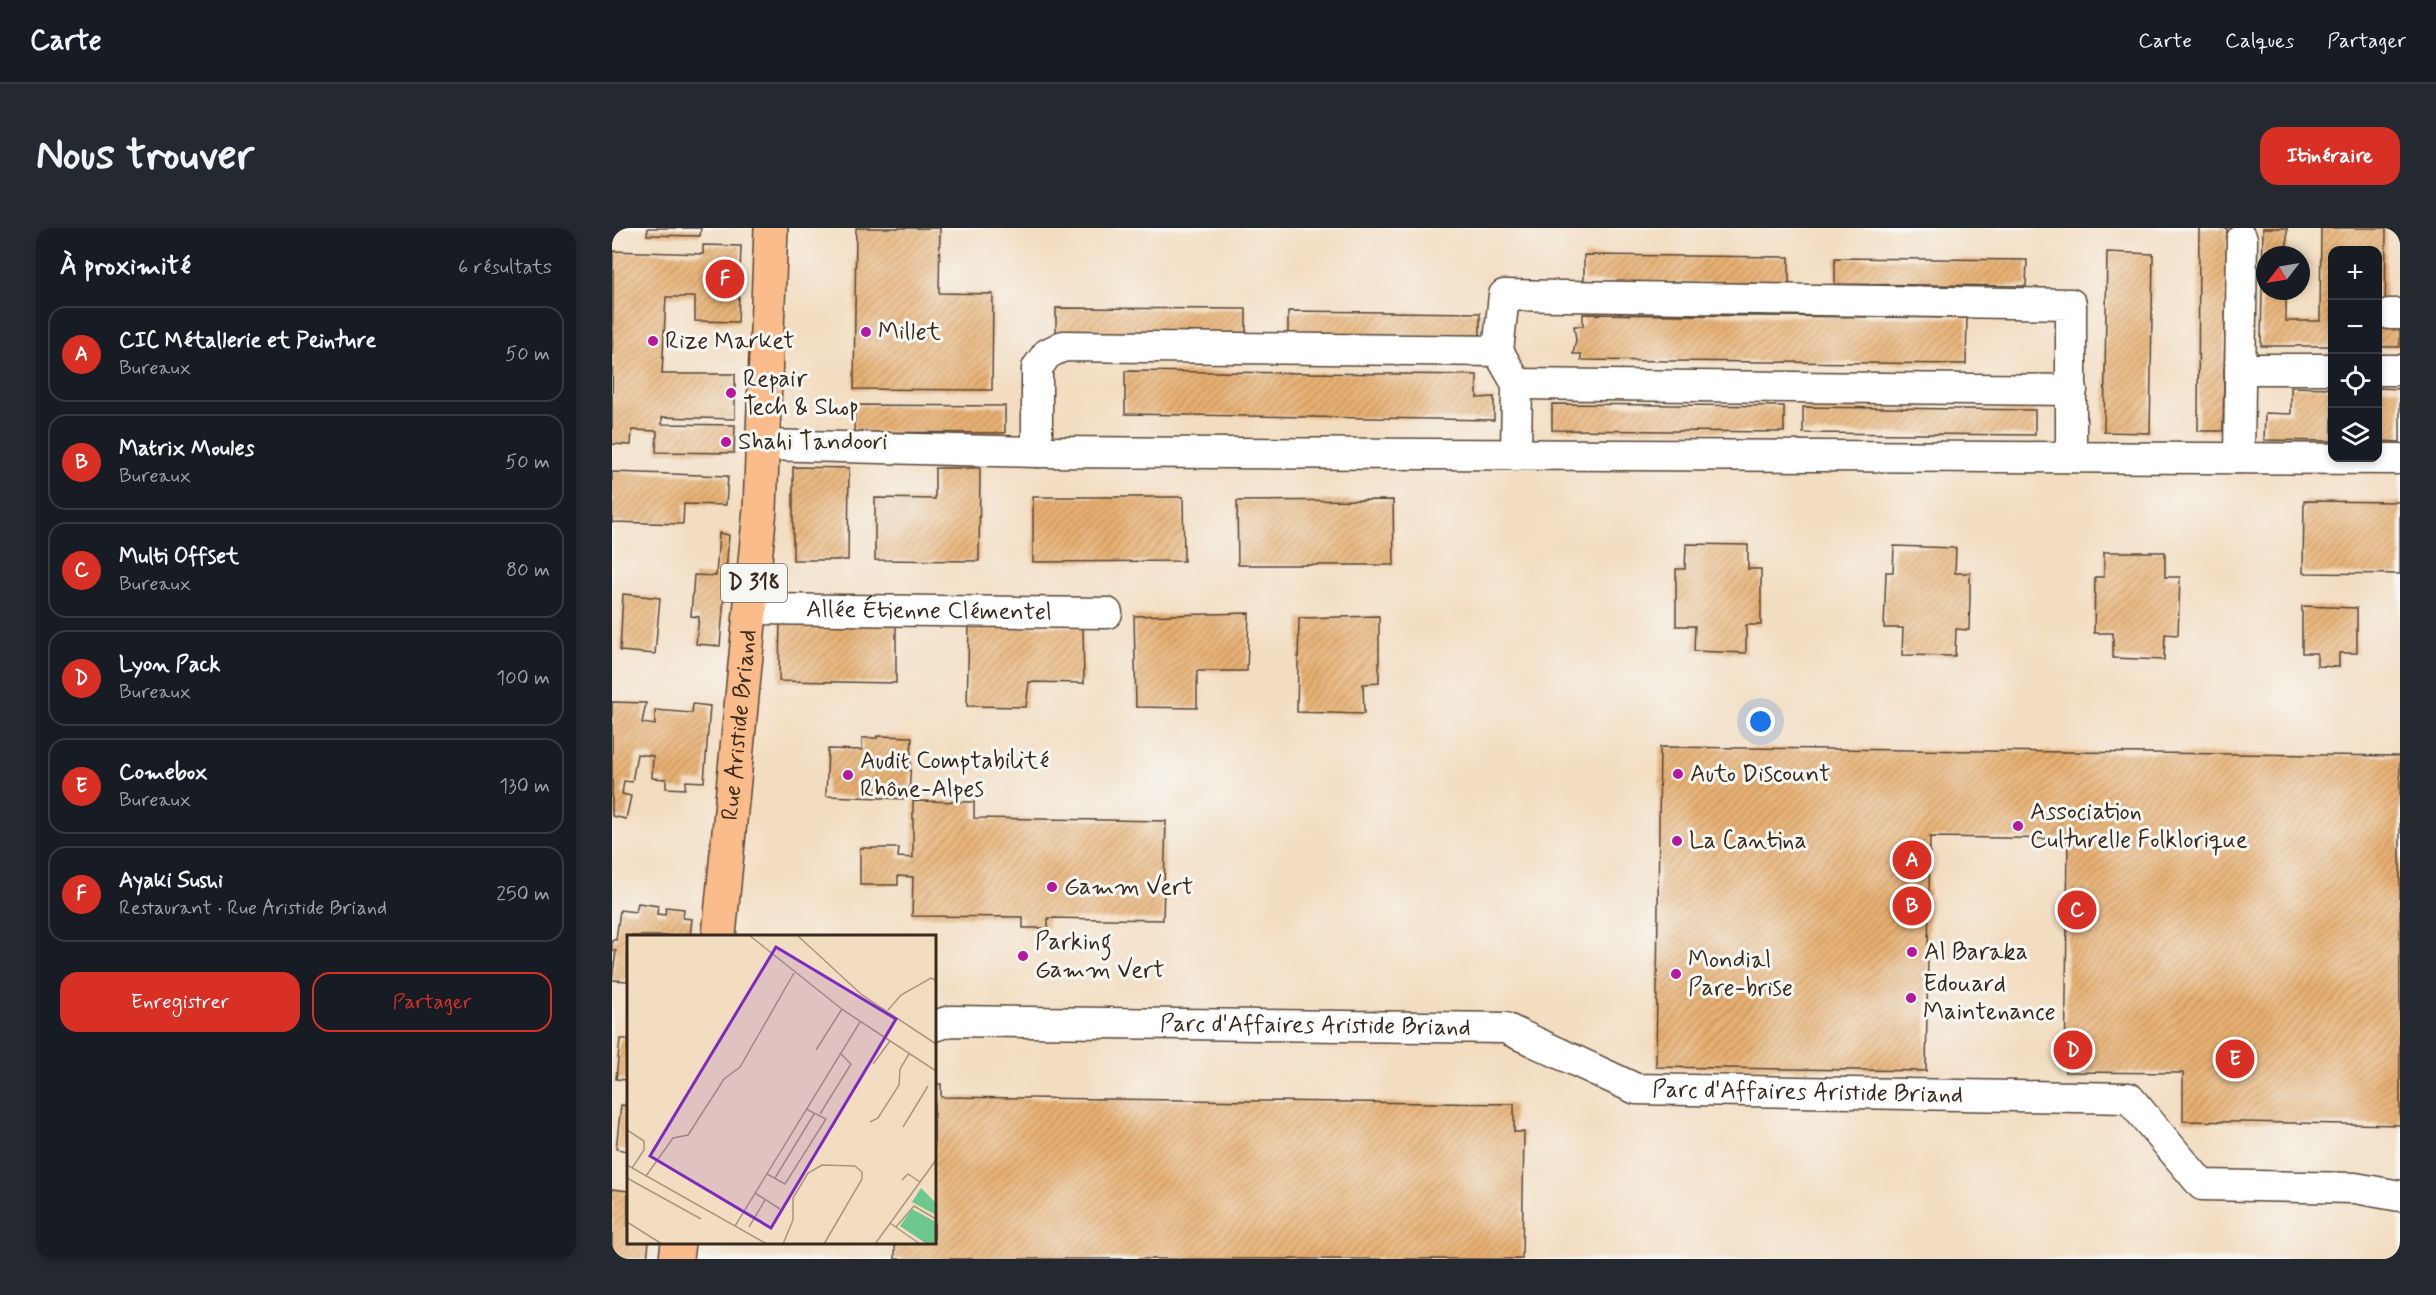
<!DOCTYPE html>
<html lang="fr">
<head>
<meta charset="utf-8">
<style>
  body { margin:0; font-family:Mynerve,sans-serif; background:#242831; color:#f1f3f6 }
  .controls { position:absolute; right:18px; top:18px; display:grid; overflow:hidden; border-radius:12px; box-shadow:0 3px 9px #0003 }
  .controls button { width:54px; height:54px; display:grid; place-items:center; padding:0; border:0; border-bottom:2px solid #363941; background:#171b24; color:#f1f3f6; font:30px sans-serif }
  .compass { position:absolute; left:1644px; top:18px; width:54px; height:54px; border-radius:50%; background:#171b24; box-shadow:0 3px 9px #0003; rotate:239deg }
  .you { position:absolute; left:1149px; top:494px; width:21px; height:21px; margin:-15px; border:4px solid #fff; border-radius:50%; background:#1a73e8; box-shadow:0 0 0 9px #1a73e833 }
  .badge { display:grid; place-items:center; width:39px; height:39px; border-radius:50%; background:#d93025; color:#fff; font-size:20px; font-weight:700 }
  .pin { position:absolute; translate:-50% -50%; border:3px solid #fff; box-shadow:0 2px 6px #0006 }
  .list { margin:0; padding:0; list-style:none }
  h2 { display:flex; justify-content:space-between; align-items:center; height:78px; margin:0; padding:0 24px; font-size:26px }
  h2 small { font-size:20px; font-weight:400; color:#9ea1a6 }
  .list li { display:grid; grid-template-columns:39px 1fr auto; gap:18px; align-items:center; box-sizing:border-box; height:96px; margin:0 12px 12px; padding:0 12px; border:2px solid #363941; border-radius:18px }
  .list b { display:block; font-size:22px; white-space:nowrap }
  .list p { margin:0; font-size:20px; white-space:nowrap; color:#9ea1a6 }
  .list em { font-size:20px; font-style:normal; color:#9ea1a6 }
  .actions { display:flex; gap:12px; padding:18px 24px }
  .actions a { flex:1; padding:14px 0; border:2px solid #d93025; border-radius:18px; text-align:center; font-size:21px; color:#d93025 }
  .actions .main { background:#d93025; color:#fff }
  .icon { flex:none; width:33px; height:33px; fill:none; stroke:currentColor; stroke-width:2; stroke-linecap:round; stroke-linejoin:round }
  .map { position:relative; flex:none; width:1788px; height:1031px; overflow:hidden; border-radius:18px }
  header { display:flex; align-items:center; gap:36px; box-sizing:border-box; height:84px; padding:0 30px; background:#171b24; border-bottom:2px solid #363941 }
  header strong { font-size:28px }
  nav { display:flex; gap:33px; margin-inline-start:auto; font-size:21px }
  .intro { display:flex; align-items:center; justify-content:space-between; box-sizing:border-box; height:144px; padding:0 36px }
  h1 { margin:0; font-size:42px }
  .button { padding:15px 27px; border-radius:18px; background:#d93025; color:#fff; font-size:21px; font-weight:700 }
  main { display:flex; gap:36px; padding:0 36px }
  aside { flex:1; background:#171b24; border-radius:18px; box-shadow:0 3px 9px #0003 }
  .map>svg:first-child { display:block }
  .building { fill:url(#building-hatch) }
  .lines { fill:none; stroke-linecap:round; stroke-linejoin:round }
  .minor-casing { stroke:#574536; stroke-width:33 }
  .major-casing { stroke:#574536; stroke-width:36 }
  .minor { stroke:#fff; stroke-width:30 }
  .major { stroke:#fabc8b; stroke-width:33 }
  .poi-dot { fill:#b5179e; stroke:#f6f6f2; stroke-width:2 }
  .labels { text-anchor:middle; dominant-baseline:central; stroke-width:6; stroke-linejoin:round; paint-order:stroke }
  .shield { fill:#f6f6f2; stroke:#73675e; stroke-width:1.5 }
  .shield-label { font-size:22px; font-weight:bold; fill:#3b2a1e }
  .poi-label { font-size:24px; fill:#3b2a1e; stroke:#f6f6f2; text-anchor:start }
  .street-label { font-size:24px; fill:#3b2a1e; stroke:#f6f6f2 }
  .inset-road { fill:none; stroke:#a99580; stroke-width:1.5 }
  .view { fill:#7b2cbf; fill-opacity:0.15; stroke:#7b2cbf; stroke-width:3 }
  .inset-edge { fill:none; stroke:#3b2a1e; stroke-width:3 }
</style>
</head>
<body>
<header>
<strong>Carte</strong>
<nav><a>Carte</a><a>Calques</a><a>Partager</a></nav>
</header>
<div class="intro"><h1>Nous trouver</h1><a class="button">Itinéraire</a></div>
<main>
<aside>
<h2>À proximité<small>6 résultats</small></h2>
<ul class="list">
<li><span class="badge">A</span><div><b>CIC Métallerie et Peinture</b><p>Bureaux</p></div><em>50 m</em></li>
<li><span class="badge">B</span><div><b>Matrix Moules</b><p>Bureaux</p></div><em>50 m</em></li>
<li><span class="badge">C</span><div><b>Multi Offset</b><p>Bureaux</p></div><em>80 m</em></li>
<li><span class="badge">D</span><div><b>Lyon Pack</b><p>Bureaux</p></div><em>100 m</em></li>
<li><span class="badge">E</span><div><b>Comebox</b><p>Bureaux</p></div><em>130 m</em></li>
<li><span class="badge">F</span><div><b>Ayaki Sushi</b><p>Restaurant · Rue Aristide Briand</p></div><em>250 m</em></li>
</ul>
<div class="actions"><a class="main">Enregistrer</a><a>Partager</a></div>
</aside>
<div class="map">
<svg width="1788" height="1031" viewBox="0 0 1788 1031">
  <defs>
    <pattern id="building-hatch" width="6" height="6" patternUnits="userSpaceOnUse" patternTransform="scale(1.5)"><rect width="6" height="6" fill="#e8b173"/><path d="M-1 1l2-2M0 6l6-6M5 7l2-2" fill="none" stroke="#bd905e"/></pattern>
  </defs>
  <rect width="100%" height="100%" fill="#f6f6f2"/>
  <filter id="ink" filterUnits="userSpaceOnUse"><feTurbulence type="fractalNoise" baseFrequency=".0167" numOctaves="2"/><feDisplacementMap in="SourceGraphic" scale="12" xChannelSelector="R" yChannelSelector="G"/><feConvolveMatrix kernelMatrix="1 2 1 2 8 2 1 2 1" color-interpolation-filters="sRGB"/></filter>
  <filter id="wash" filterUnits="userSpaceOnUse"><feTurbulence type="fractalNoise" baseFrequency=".008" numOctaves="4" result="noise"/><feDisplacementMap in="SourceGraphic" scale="24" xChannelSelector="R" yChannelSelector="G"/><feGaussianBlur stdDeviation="1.35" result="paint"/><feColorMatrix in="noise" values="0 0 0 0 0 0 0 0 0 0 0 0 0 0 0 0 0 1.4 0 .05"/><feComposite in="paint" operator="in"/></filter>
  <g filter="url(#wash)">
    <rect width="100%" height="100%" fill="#f3ddc1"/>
    <g id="blocks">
      <!-- building -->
      <g class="building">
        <path d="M 36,0 L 89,0 L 88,8 L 35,7 Z"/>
        <path d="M 244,0 L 328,0 L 327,65 L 381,66 L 380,162 L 242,161 Z"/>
        <path d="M 1587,0 L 1615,0 L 1611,203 L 1586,203 Z"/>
        <path d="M 1651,0 L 1675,0 L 1675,27 L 1653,27 L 1653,63 L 1674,63 L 1674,93 L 1708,93 L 1709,0 L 1774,0 L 1773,94 L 1788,94 L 1788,119 L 1766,119 L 1766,22 L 1720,22 L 1720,118 L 1649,118 Z"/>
        <path d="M 91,17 L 129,18 L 126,94 L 83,93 L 83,69 L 54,69 L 50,146 L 123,146 L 123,191 L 50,189 L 50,196 L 123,197 L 122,225 L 44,224 L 45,203 L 20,202 L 19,217 L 0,216 L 1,23 L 91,26 Z"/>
        <path d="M 1495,24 L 1541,26 L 1538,205 L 1492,204 Z"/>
        <path d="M 972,27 L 1177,29 L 1177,56 L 972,53 Z"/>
        <path d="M 1223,30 L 1415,32 L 1414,58 L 1223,56 Z"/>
        <path d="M 444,80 L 634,81 L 634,108 L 444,106 Z"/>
        <path d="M 676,83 L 868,85 L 868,110 L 676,107 Z"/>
        <path d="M 971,86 L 1355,90 L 1354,136 L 969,132 L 969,126 L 961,126 L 964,112 L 962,98 L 971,98 Z"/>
        <path d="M 513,143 L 865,147 L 865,170 L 882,169 L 882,192 L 513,186 Z"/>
        <path d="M 1679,159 L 1720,160 L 1720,213 L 1652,212 L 1653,185 L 1679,186 Z"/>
        <path d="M 1766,160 L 1788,161 L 1788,214 L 1766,213 Z"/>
        <path d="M 940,176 L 1172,178 L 1172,204 L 940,202 Z"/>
        <path d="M 243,177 L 393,178 L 393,205 L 242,204 Z"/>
        <path d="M 1191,179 L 1423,182 L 1423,207 L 1191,205 Z"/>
        <path d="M 181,239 L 237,240 L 236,332 L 181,332 Z"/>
        <path d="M 323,240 L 368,240 L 367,333 L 263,332 L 263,270 L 323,271 Z"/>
        <path d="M 0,244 L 116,248 L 114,277 L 72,276 L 71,296 L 0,294 Z"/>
        <path d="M 421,269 L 571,269 L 572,333 L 421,334 Z"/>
        <path d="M 781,272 L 782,337 L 626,337 L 625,273 Z"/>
        <path d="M 1692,273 L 1788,274 L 1788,346 L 1691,345 Z"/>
        <path d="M 107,305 L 117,307 L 108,418 L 84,416 L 87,389 L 79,388 L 82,347 L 104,348 Z"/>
        <path d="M 1074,316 L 1136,317 L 1136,341 L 1149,341 L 1149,397 L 1134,397 L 1134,425 L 1082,423 L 1083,398 L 1064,398 L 1064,341 L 1073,341 Z"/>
        <path d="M 1282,318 L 1344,320 L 1343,345 L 1358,345 L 1358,370 L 1357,402 L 1344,401 L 1343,428 L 1290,427 L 1291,400 L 1272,400 L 1274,344 L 1281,344 Z"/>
        <path d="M 1492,324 L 1553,324 L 1553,349 L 1568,349 L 1566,407 L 1553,406 L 1552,432 L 1501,430 L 1501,405 L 1482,405 L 1483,349 L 1492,349 Z"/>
        <path d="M 11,366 L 48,370 L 43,426 L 8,423 Z"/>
        <path d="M 1690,378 L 1745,380 L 1745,425 L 1727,425 L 1727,439 L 1705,438 L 1705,425 L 1690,425 Z"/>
        <path d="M 637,385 L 635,443 L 585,443 L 585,480 L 524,479 L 522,388 Z"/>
        <path d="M 168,386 L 284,386 L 284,455 L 167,453 Z"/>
        <path d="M 767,388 L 767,455 L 751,456 L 752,486 L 685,484 L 687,390 Z"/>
        <path d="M 357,397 L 471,399 L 472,455 L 417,454 L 414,479 L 355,478 Z"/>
        <path d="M 0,474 L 34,475 L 30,495 L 43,497 L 43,482 L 80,485 L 81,476 L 98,478 L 92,554 L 74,553 L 73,561 L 54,560 L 54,551 L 40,550 L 41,528 L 25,526 L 20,554 L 12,553 L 10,566 L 19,568 L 14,591 L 0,588 Z"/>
        <path d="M 265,508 L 300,509 L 297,571 L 214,568 L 216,521 L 250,522 L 250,510 L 265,510 Z"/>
        <path d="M 1048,519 L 1788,528 L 1788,897 L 1571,893 L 1571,845 L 1453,844 L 1456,611 L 1318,609 L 1314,843 L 1044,839 Z"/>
        <path d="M 301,573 L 362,574 L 362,590 L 554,593 L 551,692 L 436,690 L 436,700 L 411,700 L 411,689 L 300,688 L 301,649 L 286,648 L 286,657 L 248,657 L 248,620 L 287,620 L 286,629 L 301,630 Z"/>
        <path d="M 26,675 L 46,678 L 45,686 L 53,687 L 54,679 L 72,681 L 71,690 L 80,691 L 78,708 L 16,708 L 16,753 L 0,752 L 4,723 L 0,722 L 0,712 L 4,712 L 8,682 L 24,684 Z"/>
        <path d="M 8,811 L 16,811 L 16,852 L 4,851 Z"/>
        <path d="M 322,856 L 329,856 L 329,869 L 902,876 L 902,904 L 912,904 L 910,1031 L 283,1031 L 283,1014 L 322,1014 Z"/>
        <path d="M 9,877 L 16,878 L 16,923 L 4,921 Z"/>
        <path d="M 0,961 L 16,963 L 16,1014 L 37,1014 L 35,1031 L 0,1031 Z"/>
      </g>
    </g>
  </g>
  <g filter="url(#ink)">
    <use href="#blocks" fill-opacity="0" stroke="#574536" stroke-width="1.5"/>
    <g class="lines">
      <!-- minor casing -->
      <g class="minor-casing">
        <g id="minor">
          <path d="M 1777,86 L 1788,86"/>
          <path d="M 1628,141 L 1720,141"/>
          <path d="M 1766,142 L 1788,142"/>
          <path d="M 905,156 L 1460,162"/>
          <path d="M 152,217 L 425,224 L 1788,231"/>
          <path d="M 425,224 L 425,140 L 435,126 L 451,118 L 886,123"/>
          <path d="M 904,227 L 905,156 L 886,123 L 892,67 L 1459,76 L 1459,229"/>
          <path d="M 1627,230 L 1630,11"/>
          <path id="s1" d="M 140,381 L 495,385"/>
          <path id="s2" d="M 322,798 L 338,793 L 893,800 L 1024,861 L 1517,870 L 1590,957 L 1743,960 L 1788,968"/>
        </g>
      </g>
      <!-- major casing -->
      <g class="major-casing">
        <g id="major">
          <path id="s3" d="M 107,708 L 148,281 L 159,0"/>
          <path d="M 64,1031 L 66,1014"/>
        </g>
      </g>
      <!-- minor -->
      <use href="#minor" class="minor"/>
      <!-- major -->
      <use href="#major" class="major"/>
    </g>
  </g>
  <!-- markers -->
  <g class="poi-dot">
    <circle cx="254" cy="104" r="6"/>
    <circle cx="41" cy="113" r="6"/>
    <circle cx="119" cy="165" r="6"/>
    <circle cx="114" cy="214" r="6"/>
    <circle cx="1066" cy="546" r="6"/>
    <circle cx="236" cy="547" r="6"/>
    <circle cx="1406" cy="598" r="6"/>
    <circle cx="1065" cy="613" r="6"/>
    <circle cx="440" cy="659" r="6"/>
    <circle cx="1300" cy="724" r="6"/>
    <circle cx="411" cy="728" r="6"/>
    <circle cx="1064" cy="746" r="6"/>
    <circle cx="1299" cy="770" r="6"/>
  </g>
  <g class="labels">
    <!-- shield labels -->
    <rect class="shield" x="109" y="336" width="66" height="38" rx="4.5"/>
    <g class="shield-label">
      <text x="142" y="355">D 318</text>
    </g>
    <!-- poi labels -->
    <g class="poi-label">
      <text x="266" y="104">Millet</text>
      <text x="53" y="113">Rize Market</text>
      <text x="131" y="151">Repair<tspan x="131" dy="28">Tech &amp; Shop</tspan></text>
      <text x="126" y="214">Shahi Tandoori</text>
      <text x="248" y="533">Audit Comptabilité<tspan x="248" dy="28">Rhône-Alpes</tspan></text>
      <text x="1078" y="546">Auto Discount</text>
      <text x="1418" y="584">Association<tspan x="1418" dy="28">Culturelle Folklorique</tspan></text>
      <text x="1077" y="613">La Cantina</text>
      <text x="452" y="659">Gamm Vert</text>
      <text x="423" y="714">Parking<tspan x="423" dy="28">Gamm Vert</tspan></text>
      <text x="1312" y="724">Al Baraka</text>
      <text x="1076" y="732">Mondial<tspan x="1076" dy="28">Pare-brise</tspan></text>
      <text x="1311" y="756">Edouard<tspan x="1311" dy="28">Maintenance</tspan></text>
    </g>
    <!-- street labels -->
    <g class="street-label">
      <text stroke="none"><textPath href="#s1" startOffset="177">Allée Étienne Clémentel</textPath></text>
      <text stroke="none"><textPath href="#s3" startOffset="212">Rue Aristide Briand</textPath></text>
      <text stroke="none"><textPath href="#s2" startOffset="382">Parc d'Affaires Aristide Briand</textPath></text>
      <text stroke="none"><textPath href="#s2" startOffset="888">Parc d'Affaires Aristide Briand</textPath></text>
    </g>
  </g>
  <!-- overview -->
  <g transform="translate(15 707)">
    <rect width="309" height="309" fill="#f3ddc1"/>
    <path d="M 285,274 L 309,287 L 309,309 L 300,309 L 273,291 Z" fill="#6dc88f"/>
    <path d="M 294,253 L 309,268 L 309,280 L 285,267 Z" fill="#6dc88f"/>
    <path class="inset-road" d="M 122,0 L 216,75 L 309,136M 170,0 L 235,60 L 309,109M 261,75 L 274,60 L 304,43 L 309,45M 189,115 L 215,74M 246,129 L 263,106M 193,179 L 224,129 L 213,118M 243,187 L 251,183 L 272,150 L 273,134 L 282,119M 276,192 L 301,151M 0,195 L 17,206 L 17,215 L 5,233M 0,230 L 140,309M 140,239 L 158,249 L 199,184 L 179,174M 19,241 L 46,203 L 61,200 L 97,144 L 113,132 L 167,38M 0,243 L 74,284M 148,243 L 187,179M 275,245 L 281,239 L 293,247M 128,258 L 153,274M 0,287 L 35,309M 263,288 L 293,309M 108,291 L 233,87M 122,292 L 138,265M 269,292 L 287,271 L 309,284M 156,309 L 166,285 L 166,263 L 181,238 L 195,230 L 228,231 L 235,237 L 235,244 L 197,309M 248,309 L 309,225"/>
    <path class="view" d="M 149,12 L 269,84 L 144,293 L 23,221 Z"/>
    <rect width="309" height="309" class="inset-edge"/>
  </g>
</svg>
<div class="controls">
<button>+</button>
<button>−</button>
<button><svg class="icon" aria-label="locate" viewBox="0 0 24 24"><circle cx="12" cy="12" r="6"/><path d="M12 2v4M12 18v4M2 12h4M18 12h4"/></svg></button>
<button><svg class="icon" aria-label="layers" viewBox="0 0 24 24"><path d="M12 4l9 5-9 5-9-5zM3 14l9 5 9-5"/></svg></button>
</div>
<svg class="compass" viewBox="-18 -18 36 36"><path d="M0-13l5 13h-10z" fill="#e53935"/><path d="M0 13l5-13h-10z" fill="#9ea1a6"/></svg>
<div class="you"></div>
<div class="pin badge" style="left:1300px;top:632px">A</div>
<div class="pin badge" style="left:1300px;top:678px">B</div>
<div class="pin badge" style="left:1465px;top:682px">C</div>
<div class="pin badge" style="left:1461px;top:822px">D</div>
<div class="pin badge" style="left:1623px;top:831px">E</div>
<div class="pin badge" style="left:113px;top:51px">F</div>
</div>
</main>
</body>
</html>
